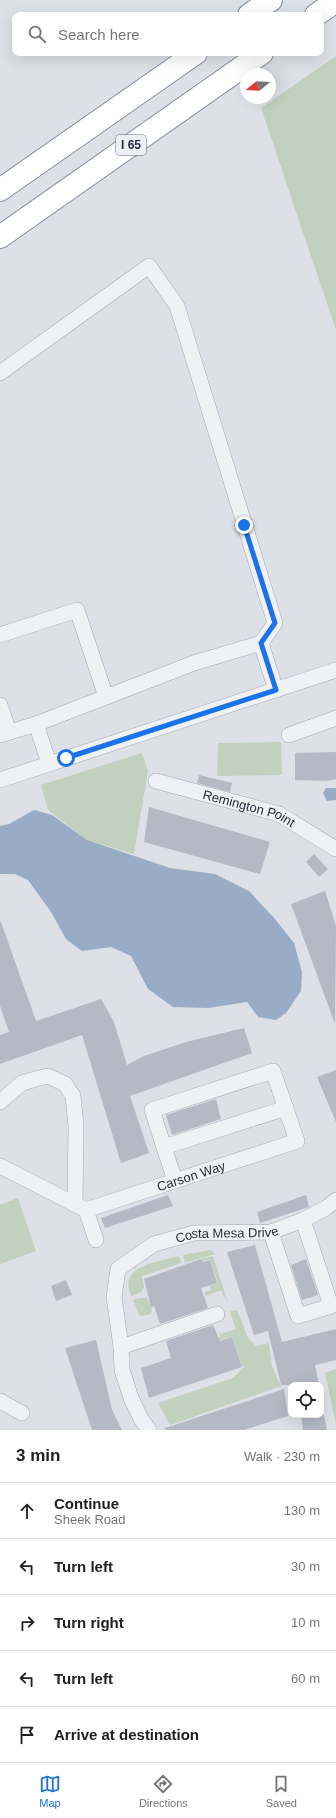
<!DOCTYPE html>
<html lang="en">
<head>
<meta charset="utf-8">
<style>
  body { margin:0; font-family:Arial,sans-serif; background:#f6f6f6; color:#202124 }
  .controls { position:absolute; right:12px; bottom:12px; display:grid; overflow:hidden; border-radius:8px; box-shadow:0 4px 16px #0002 }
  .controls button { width:36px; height:36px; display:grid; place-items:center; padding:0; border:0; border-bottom:1px solid #e0e0e0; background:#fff; color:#202124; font:20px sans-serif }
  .compass { position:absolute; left:240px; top:68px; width:36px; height:36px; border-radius:50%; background:#fff; box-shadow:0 4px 16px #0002; rotate:252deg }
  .stop { position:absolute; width:12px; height:12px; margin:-9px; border:3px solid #1a73e8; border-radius:50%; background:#fff }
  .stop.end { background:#1a73e8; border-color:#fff; box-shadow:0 1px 4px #0008 }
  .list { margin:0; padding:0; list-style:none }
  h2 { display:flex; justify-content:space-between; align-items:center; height:52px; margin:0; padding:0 16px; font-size:17px }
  h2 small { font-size:13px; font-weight:400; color:#757577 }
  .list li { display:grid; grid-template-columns:26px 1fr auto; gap:12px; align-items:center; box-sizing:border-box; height:56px; padding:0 16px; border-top:1px solid #e0e0e0 }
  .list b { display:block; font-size:15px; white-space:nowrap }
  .list p { margin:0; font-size:13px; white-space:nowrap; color:#757577 }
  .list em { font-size:13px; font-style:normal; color:#757577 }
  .icon { flex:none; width:22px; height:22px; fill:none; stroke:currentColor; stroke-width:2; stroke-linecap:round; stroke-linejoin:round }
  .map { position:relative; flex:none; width:336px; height:1430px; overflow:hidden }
  .search { position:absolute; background:#fff; box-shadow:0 4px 16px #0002; left:12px; right:12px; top:12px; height:44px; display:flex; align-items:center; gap:10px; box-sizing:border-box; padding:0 14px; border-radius:8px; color:#757577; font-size:15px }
  .sheet { height:332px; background:#fff }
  nav { display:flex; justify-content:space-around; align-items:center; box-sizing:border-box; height:56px; border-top:1px solid #e0e0e0; background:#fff; font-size:11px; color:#757577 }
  nav a { display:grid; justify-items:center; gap:2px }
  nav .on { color:#1a73e8 }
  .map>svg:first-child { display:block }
  .green { fill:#c2d0be }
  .water { fill:#98acc6 }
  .building { fill:#b4b9c3 }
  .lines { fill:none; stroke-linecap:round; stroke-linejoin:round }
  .minor-casing { stroke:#a3a7b0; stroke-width:16 }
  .highway-casing { stroke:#858d9c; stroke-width:24 }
  .minor { stroke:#eff1f5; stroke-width:15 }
  .highway { stroke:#fff; stroke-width:22 }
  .route { stroke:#1a73e8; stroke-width:5 }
  .labels { text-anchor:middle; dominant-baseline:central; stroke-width:3.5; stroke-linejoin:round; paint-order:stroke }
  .shield { fill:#eceff4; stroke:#626873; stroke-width:1 }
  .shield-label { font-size:12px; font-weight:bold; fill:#272e3c }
  .street-label { font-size:13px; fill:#272e3c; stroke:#eceff4 }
</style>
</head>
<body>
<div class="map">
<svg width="336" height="1430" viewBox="0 0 336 1430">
  <rect width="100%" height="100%" fill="#dde0e6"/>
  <!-- green -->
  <g class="green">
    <path d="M 336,56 L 336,330 L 261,108 Z"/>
    <path d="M 281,742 L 282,775 L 217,776 L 218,743 Z"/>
    <path d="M 142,753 L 148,771 L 134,854 L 87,840 L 48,810 L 41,785 Z"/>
    <path d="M 18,1198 L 36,1251 L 0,1264 L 0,1205 Z"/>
    <path d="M 211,1250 L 215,1254 L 185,1263 L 183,1255 Z"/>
    <path d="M 179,1256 L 181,1263 L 142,1276 L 144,1288 L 141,1292 L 131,1296 C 130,1291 127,1286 129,1280 C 133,1264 165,1260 179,1256 Z"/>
    <path d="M 213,1256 L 228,1303 L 221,1290 L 206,1296 L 205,1292 L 211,1290 L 210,1286 L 218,1283 L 210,1259 L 205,1261 L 201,1259 Z"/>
    <path d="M 139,1298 L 147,1298 L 152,1309 L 151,1314 L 140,1316 L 133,1300 Z"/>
    <path d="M 237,1310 L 248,1338 L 256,1346 L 269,1343 L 272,1366 L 281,1386 L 170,1425 L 158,1403 L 233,1378 L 245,1366 L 242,1366 L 232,1336 L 209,1344 L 209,1341 L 220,1337 L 220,1334 L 236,1329 L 230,1312 Z"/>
    <path d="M 336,1369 L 336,1424 L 325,1373 Z"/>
  </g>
  <!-- water -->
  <g class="water">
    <path d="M 326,788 L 336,788 L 336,800 L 327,801 L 323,793 Z"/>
    <path d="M 34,810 L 52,815 L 87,840 L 170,868 L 215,874 L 249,891 L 275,919 L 294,943 L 302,972 L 301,991 L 286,1013 L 276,1020 L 258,1017 L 247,1002 L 208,1008 L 173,1007 L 148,989 L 131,956 L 111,947 L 82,951 L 66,939 L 51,912 L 28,880 L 15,874 L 0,874 L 0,826 L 9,824 Z"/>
  </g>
  <!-- building -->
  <g class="building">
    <path d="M 336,752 L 336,779 L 327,781 L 295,780 L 295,753 Z"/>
    <path d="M 199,775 L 232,783 L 230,792 L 197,783 Z"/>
    <path d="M 149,807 L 270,842 L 260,874 L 144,842 Z"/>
    <path d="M 314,854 L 328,869 L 319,877 L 306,862 Z"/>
    <path d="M 325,891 L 336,926 L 335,1024 L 291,904 Z"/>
    <path d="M 0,922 L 1,922 L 36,1021 L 101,999 L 114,1022 L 127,1065 L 144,1056 L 186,1042 L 244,1028 L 252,1053 L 130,1096 L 149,1153 L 121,1163 L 82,1035 L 0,1064 L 0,1035 L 9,1032 L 0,1006 Z"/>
    <path d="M 336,1070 L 336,1122 L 317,1077 Z"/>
    <path d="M 216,1099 L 221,1119 L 172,1135 L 166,1115 Z"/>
    <path d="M 168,1195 L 173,1206 L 105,1228 L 101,1218 Z"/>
    <path d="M 306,1195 L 309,1207 L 260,1223 L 257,1212 Z"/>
    <path d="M 255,1245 L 282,1342 L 336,1329 L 336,1360 L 315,1365 L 319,1385 L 281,1385 L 268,1331 L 254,1335 L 227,1252 Z"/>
    <path d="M 201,1259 L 204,1262 L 210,1260 L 217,1283 L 201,1288 L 208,1308 L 160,1324 L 154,1306 L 151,1307 L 144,1279 Z"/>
    <path d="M 306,1259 L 318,1295 L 302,1300 L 291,1265 Z"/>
    <path d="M 66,1280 L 72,1295 L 56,1301 L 51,1286 Z"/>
    <path d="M 213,1325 L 220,1341 L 232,1337 L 242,1367 L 149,1398 L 141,1368 L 171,1358 L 166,1341 Z"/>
    <path d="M 96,1340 L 112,1410 L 122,1430 L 92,1430 L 65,1348 Z"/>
    <path d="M 284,1389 L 288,1416 L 244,1430 L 165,1430 L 165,1428 Z"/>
    <path d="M 301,1415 L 324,1415 L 327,1430 L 303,1430 Z"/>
  </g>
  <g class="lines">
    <!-- minor casing -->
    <g class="minor-casing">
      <g id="minor">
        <path d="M 0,373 L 149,266 L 177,306 L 275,623 L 261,643 L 276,690"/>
        <path d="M 0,635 L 77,610 L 106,697"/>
        <path d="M 0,705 L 9,732"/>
        <path d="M 36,724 L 194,663 L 261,643"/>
        <path d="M 0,735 L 36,724 L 49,763"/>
        <path d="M 289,735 L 336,718"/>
        <path d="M 0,780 L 336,670"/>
        <path id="s1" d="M 156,781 L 279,814 L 336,849"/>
        <path d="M 0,1102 L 22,1083 L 39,1078 L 48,1076 L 65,1084 L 73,1096 L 76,1126 L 75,1203"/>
        <path d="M 164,1147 L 286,1108"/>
        <path id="s2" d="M 0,1166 L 86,1210 L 297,1141 L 273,1071 L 152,1110 L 175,1181"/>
        <path d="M 86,1210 L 96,1240"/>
        <path d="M 271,1232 L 298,1316 L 331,1306 L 303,1220"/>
        <path d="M 121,1347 L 217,1314"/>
        <path d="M 0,1401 L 22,1413"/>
        <path id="s3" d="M 149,1430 L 141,1419 L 131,1398 L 122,1370 L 121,1347 L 114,1297 L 118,1269 L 154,1244 L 194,1233 L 271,1232 L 303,1220 L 326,1208 L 336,1200"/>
      </g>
    </g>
    <!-- highway casing -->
    <g class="highway-casing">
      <g id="highway">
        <path d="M 249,15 L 271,0"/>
        <path d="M 316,15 L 336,1"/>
        <path d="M 0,190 L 196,53"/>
        <path d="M 0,237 L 262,53"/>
      </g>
    </g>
    <!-- minor -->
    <use href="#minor" class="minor"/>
    <!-- highway -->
    <use href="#highway" class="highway"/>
  </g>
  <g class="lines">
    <!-- route -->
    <path class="route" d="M 66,758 L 276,690 L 261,643 L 275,623 L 244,525"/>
  </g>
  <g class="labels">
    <!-- shield labels -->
    <rect class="shield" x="116" y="135" width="30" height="20" rx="3"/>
    <g class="shield-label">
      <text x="131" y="145">I 65</text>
    </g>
    <!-- street labels -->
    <g class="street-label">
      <text stroke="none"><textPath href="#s1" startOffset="97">Remington Point</textPath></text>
      <text stroke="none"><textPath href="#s2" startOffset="207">Carson Way</textPath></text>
      <text stroke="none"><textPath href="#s3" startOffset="286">Costa Mesa Drive</textPath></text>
    </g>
  </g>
</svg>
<div class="controls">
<button><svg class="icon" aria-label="locate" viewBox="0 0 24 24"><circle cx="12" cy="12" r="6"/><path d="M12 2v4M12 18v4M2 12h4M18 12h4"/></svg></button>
</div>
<svg class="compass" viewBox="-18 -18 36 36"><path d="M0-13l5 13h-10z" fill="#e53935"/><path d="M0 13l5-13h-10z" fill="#757577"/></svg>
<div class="stop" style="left:66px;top:758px"></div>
<div class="stop end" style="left:244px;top:525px"></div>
<div class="search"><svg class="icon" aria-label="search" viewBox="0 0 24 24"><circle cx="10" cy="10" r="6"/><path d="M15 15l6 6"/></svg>Search here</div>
</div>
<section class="sheet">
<h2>3 min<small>Walk · 230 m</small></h2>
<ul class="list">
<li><svg class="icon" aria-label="ahead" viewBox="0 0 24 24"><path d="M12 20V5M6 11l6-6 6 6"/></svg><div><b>Continue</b><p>Sheek Road</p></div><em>130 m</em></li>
<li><svg class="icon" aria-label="left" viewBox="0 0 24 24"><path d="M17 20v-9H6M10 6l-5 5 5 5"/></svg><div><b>Turn left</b></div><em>30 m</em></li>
<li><svg class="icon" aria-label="right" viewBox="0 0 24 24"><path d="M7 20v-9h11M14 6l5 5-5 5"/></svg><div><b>Turn right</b></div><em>10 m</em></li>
<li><svg class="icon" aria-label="left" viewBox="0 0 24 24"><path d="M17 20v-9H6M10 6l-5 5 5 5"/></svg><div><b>Turn left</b></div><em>60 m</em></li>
<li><svg class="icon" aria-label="arrive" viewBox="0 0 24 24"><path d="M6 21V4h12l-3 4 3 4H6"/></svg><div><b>Arrive at destination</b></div></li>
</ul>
</section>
<nav>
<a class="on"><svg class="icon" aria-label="map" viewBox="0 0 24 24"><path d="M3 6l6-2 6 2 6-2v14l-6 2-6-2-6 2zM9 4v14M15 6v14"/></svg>Map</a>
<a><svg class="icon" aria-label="directions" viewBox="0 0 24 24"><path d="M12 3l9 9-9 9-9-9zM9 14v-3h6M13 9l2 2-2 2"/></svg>Directions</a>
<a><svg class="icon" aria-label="saved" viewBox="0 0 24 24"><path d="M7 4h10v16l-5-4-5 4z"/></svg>Saved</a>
</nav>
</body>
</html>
